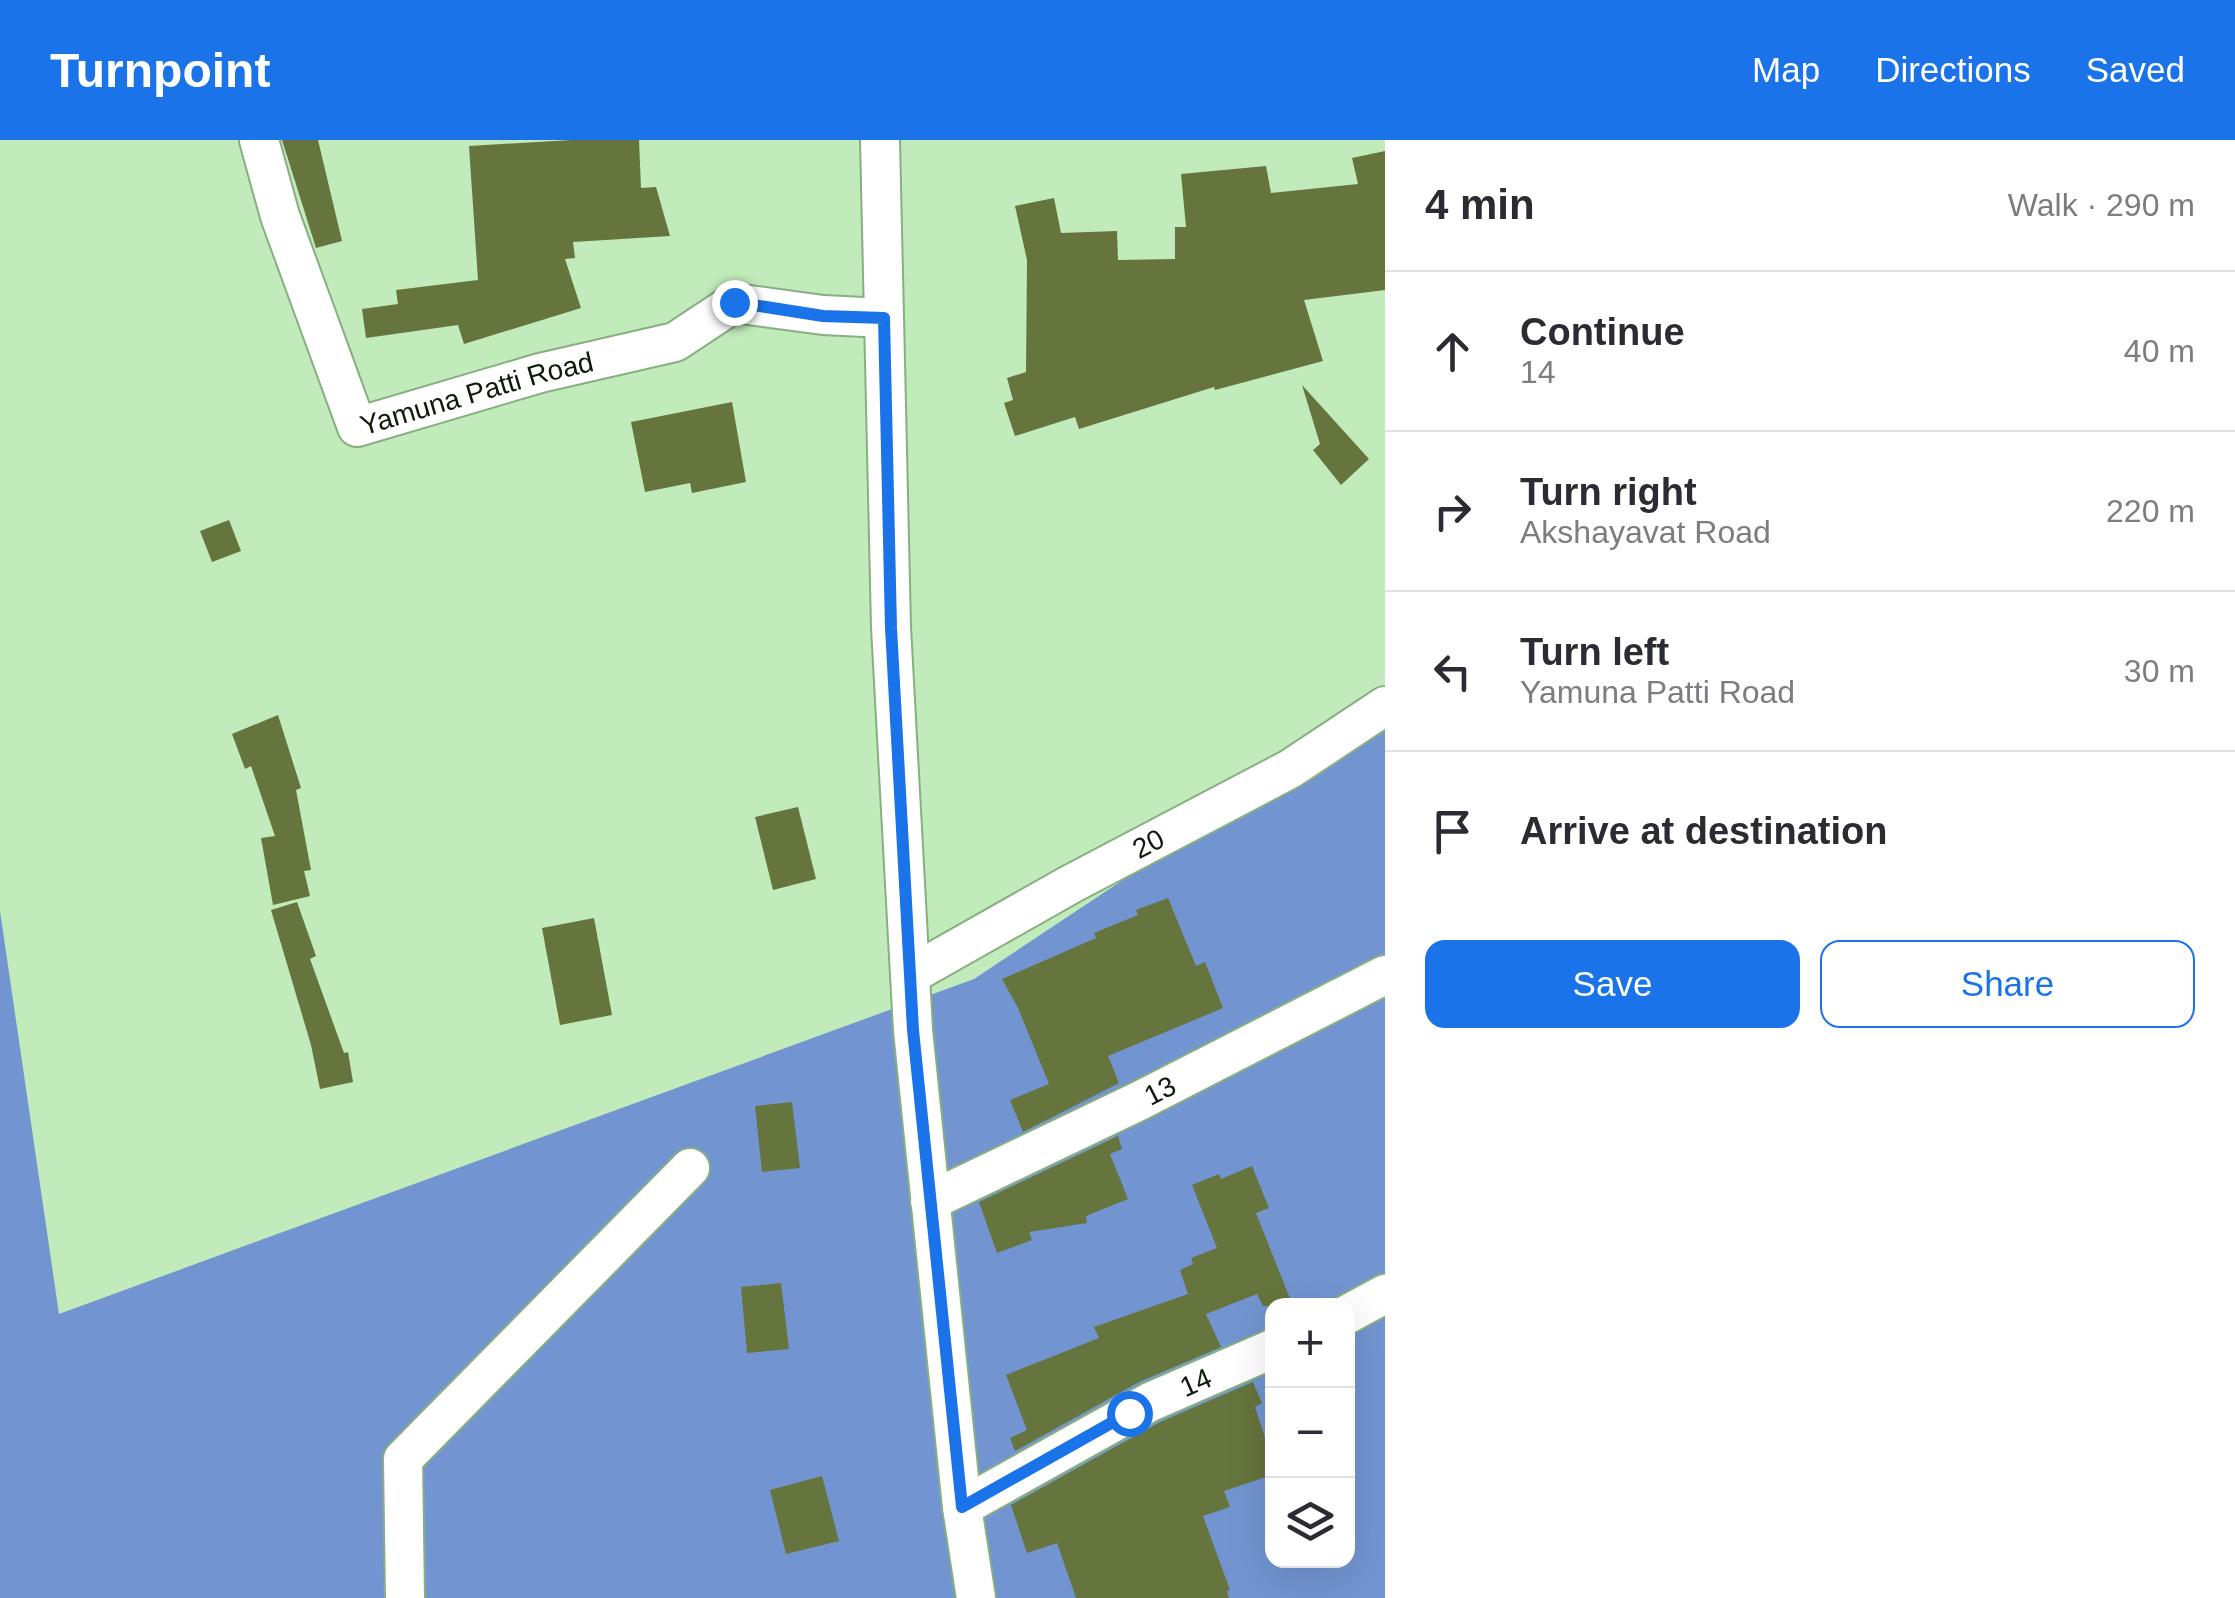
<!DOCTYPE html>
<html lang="en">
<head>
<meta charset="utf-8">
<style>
  body { margin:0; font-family:Helvetica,sans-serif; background:#f2f2f3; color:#2b2b33 }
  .controls { position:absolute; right:30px; bottom:30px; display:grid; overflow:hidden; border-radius:20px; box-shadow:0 10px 40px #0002 }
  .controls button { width:90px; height:90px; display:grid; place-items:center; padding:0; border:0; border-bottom:2px solid #e1e1e2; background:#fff; color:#2b2b33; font:50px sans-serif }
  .stop { position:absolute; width:30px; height:30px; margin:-22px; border:8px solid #1a73e8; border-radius:50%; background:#fff }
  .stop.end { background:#1a73e8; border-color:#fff; box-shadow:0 2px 10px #0008 }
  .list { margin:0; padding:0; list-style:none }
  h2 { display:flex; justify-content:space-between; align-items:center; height:130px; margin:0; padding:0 40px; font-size:42px }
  h2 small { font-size:32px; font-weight:400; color:#7c7c81 }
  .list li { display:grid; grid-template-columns:65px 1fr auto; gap:30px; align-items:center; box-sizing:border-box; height:160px; padding:0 40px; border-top:2px solid #e1e1e2 }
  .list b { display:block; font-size:38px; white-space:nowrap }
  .list p { margin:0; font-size:32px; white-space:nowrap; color:#7c7c81 }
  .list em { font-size:32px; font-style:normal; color:#7c7c81 }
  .actions { display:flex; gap:20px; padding:30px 40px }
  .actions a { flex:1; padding:22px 0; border:2px solid #1a73e8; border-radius:20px; text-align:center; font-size:35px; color:#1a73e8 }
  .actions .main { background:#1a73e8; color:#fff }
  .icon { flex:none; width:55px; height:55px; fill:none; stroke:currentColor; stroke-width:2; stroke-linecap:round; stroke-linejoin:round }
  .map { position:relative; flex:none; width:1385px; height:1458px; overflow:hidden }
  header { display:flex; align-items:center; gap:60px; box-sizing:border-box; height:140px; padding:0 50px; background:#1a73e8; color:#fff }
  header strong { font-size:48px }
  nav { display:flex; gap:55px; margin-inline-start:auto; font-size:35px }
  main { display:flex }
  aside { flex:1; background:#fff }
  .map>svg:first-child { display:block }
  .water { fill:#7295d1; fill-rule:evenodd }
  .building { fill:#66743e }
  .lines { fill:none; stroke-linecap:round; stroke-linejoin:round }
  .minor-casing { stroke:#88af81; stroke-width:42 }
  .minor { stroke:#fff; stroke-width:38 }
  .route { stroke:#1a73e8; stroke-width:12 }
  .labels { text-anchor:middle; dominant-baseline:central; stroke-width:8; stroke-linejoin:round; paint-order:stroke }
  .street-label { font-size:28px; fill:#0c1b0a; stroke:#cef8c7 }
</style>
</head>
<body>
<header>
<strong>Turnpoint</strong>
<nav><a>Map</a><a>Directions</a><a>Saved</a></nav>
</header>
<main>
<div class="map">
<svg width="1385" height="1458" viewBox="0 0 1385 1458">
  <rect width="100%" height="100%" fill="#c1ebba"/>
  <!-- water -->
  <path class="water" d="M 1385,566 L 1385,1458 L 0,1458 L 0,771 L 59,1174 L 974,839 ZM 1272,1166 L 1348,1166 L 1348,1420 L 1272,1420 Z"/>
  <!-- building -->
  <g class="building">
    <path d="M 282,0 L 318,0 L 342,101 L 316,108 Z"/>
    <path d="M 571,0 L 639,0 L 641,48 L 656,47 L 670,96 L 573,102 L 575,118 L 565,119 L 581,168 L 464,204 L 458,185 L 366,198 L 362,169 L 398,164 L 396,150 L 478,140 L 469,6 Z"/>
    <path d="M 1385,11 L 1385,150 L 1304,160 L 1323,221 L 1215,250 L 1214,247 L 1079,289 L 1075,277 L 1015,296 L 1004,263 L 1013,260 L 1007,238 L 1026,232 L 1027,120 L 1015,66 L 1054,58 L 1061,93 L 1117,91 L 1118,120 L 1175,119 L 1175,87 L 1186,87 L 1181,34 L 1266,26 L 1271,53 L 1358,44 L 1352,18 Z"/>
    <path d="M 1302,245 L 1369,319 L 1341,345 L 1313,310 L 1320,304 Z"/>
    <path d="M 732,262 L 746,342 L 692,353 L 690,343 L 645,352 L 631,282 Z"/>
    <path d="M 229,380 L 241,411 L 212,422 L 200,391 Z"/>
    <path d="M 278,575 L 301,648 L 296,650 L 311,730 L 304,731 L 310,756 L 273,765 L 261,698 L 275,696 L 251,626 L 245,629 L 232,594 Z"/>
    <path d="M 798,667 L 816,739 L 773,750 L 755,677 Z"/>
    <path d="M 1168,758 L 1196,826 L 1205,822 L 1223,868 L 1108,916 L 1119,943 L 1023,992 L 1010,960 L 1049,944 L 1018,868 L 1002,839 L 1096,798 L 1094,793 L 1138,775 L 1136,770 Z"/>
    <path d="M 297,762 L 316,816 L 310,819 L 344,913 L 348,912 L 353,942 L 320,949 L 311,905 L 271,770 Z"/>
    <path d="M 594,778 L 612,875 L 560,885 L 542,788 Z"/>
    <path d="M 792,962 L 800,1028 L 762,1032 L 755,966 Z"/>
    <path d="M 1118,996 L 1122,1009 L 1110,1014 L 1128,1059 L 1086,1076 L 1087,1083 L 1029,1092 L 1032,1100 L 997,1113 L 979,1062 Z"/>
    <path d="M 1252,1026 L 1269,1068 L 1256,1073 L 1293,1166 L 1263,1166 L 1257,1154 L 1206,1174 L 1221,1207 L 1139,1242 L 1015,1311 L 1010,1298 L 1027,1290 L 1006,1235 L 1099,1198 L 1094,1187 L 1188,1154 L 1180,1130 L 1193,1124 L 1191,1118 L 1217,1108 L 1192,1045 L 1219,1034 L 1221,1039 Z"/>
    <path d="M 781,1143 L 789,1209 L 747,1213 L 741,1147 Z"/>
    <path d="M 1253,1242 L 1262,1263 L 1255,1267 L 1272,1319 L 1272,1335 L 1224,1351 L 1230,1367 L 1203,1376 L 1230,1450 L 1227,1451 L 1229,1458 L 1076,1458 L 1057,1403 L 1027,1413 L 1011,1365 L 1160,1282 Z"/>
    <path d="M 822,1336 L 839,1401 L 786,1414 L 770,1350 Z"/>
  </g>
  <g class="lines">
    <!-- minor casing -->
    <g class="minor-casing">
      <g id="minor">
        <path id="s1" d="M 259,0 L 280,76 L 357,287 L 540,233 L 675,202 L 734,163 L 823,175 L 884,178"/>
        <path d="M 880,0 L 891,487 L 913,890 L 962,1367 L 976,1458"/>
        <path id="s2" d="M 910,835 L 1071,744 L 1290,629 L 1385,566"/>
        <path id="s3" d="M 930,1061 L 1139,961 L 1385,835"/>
        <path d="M 1348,1174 L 1385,1154"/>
        <path id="s4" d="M 962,1367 L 1150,1262 L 1272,1209"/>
        <path d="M 405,1458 L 403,1319 L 690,1028"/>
      </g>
    </g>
    <!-- minor -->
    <use href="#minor" class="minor"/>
  </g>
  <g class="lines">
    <!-- route -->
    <path class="route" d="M 734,162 L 823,176 L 884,178 L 891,488 L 913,890 L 962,1367 L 1129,1273"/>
  </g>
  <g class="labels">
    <!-- street labels -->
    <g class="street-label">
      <text stroke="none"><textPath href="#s1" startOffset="428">Yamuna Patti Road</textPath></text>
      <text stroke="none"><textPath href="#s2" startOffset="272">20</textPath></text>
      <text stroke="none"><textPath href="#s3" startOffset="255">13</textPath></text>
      <text stroke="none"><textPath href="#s4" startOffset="265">14</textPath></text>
    </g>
  </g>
</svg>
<div class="controls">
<button>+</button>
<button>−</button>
<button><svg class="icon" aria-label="layers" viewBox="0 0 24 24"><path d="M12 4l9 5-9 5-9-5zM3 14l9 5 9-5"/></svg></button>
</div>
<div class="stop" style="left:1129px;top:1273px"></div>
<div class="stop end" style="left:734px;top:162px"></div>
</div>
<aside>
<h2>4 min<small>Walk · 290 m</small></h2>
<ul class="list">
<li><svg class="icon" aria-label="ahead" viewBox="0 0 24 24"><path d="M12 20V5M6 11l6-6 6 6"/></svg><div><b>Continue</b><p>14</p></div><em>40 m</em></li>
<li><svg class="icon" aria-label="right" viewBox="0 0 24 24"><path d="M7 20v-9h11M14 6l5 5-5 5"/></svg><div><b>Turn right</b><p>Akshayavat Road</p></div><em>220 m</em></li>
<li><svg class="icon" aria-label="left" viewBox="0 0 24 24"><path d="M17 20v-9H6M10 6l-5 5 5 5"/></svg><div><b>Turn left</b><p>Yamuna Patti Road</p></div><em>30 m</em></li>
<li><svg class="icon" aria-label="arrive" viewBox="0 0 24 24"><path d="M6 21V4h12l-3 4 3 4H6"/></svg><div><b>Arrive at destination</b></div></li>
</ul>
<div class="actions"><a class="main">Save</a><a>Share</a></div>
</aside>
</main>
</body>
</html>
